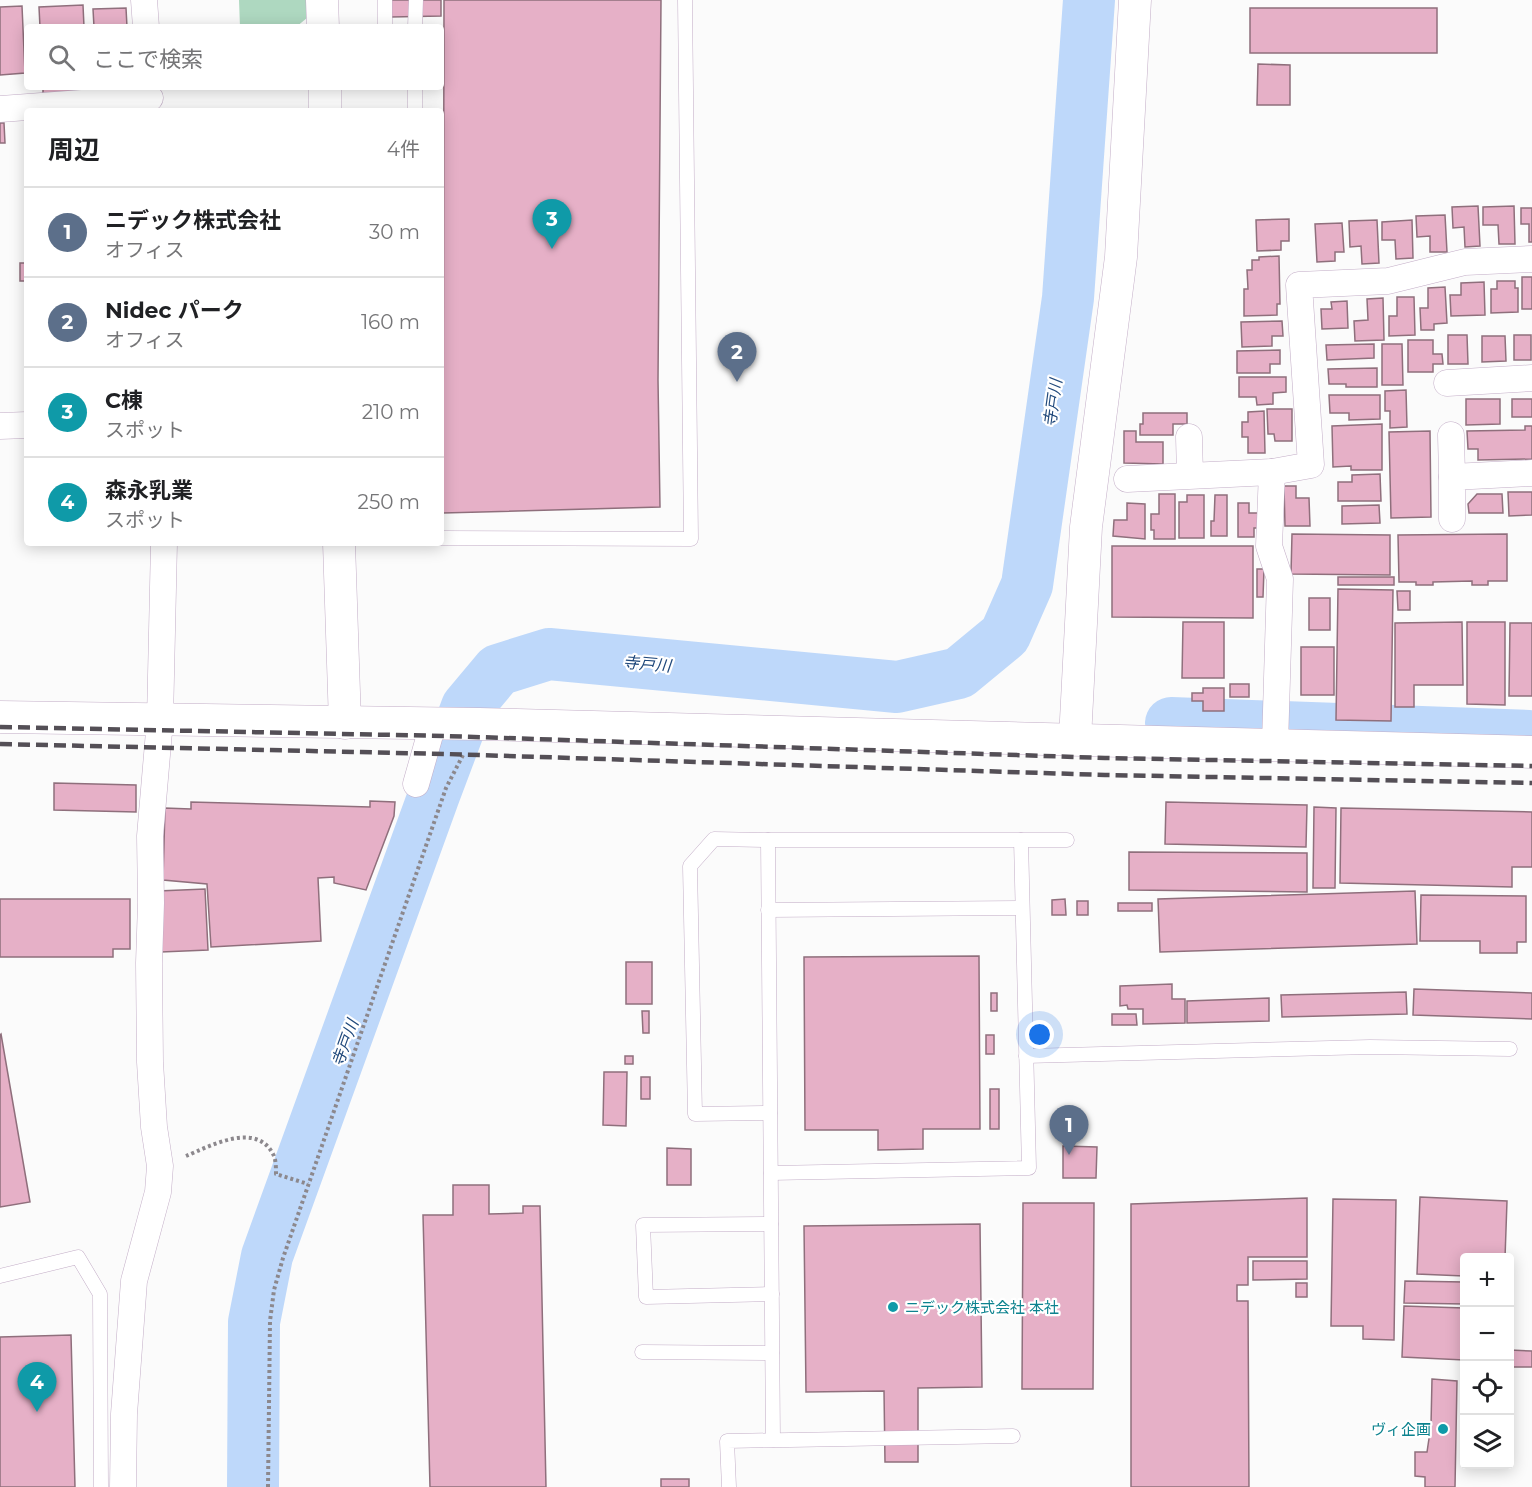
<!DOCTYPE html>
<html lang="ja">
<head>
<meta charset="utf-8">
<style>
  body { margin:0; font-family:Montserrat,"Noto Sans JP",sans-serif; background:#f6f6f6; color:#202124 }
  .controls { position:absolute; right:18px; bottom:18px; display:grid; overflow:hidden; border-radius:6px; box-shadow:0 3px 15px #0003 }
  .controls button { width:54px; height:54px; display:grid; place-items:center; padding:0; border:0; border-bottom:2px solid #e0e0e0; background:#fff; color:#202124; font:30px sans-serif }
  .you { position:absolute; left:1040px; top:1035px; width:21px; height:21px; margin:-15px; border:4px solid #fff; border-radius:50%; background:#1a73e8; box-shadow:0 0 0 9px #1a73e833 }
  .badge { display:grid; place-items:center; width:39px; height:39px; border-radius:50%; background:#0f766e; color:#fff; font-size:20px; font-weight:700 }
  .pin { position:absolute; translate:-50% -50px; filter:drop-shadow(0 2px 3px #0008) }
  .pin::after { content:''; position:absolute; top:32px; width:21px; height:18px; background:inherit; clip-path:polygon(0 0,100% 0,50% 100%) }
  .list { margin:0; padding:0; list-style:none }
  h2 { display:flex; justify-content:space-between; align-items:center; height:78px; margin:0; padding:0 24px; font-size:26px }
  h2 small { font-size:20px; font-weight:400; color:#757577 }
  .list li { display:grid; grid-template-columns:39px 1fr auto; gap:18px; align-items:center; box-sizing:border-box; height:90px; padding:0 24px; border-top:2px solid #e0e0e0 }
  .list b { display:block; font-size:22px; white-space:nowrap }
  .list p { margin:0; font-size:20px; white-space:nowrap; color:#757577 }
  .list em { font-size:20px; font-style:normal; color:#757577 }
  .icon { flex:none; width:33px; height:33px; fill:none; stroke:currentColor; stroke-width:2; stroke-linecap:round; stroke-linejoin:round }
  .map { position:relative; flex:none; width:1532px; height:1487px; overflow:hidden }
  .search { position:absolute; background:#fff; box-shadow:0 3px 15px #0003; left:24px; top:24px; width:420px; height:66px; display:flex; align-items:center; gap:15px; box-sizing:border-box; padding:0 21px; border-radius:6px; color:#757577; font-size:22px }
  .panel { position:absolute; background:#fff; box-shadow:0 3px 15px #0003; left:24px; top:108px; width:420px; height:438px; border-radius:6px }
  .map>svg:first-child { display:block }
  .park { fill:#aed8c0 }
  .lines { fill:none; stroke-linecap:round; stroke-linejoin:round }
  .river { stroke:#bed8fa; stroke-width:52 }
  .building { fill:#e6b0c7; stroke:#8f6f7c; stroke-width:1.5 }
  .service-casing { stroke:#c3adc7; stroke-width:15 }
  .minor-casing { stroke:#c3adc7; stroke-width:27 }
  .tertiary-casing { stroke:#c3adc7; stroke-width:33 }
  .path { stroke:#8c888d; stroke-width:4; stroke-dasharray:3 3; stroke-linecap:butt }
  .service { stroke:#fff; stroke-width:14 }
  .minor { stroke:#fff; stroke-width:26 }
  .tertiary { stroke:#fff; stroke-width:32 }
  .rail { stroke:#544f56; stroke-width:4.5; stroke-dasharray:12 6; stroke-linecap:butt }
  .culture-dot { fill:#0f9aa8; stroke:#fff; stroke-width:2 }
  .labels { text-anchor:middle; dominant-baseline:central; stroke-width:4.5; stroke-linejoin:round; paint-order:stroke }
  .culture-label { font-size:15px; fill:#0d838f; stroke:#fff; text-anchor:start }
  .water-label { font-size:16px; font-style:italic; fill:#20497c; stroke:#fff }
</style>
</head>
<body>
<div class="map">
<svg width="1532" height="1487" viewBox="0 0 1532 1487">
  <rect width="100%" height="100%" fill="#fbfbfb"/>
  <!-- park -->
  <path class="park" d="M 239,0 L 307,0 L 307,18 L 296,27 L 240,27 Z"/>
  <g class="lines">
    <!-- river -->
    <g class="river">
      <path d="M 1171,723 L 1529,736"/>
      <path d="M 253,1487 L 254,1322 L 267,1256 L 434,795 L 467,707 L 498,670 L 549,654 L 897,687 L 959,673 L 1005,635 L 1027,585 L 1068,298 L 1089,0"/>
    </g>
  </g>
  <!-- building -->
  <g class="building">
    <path d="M 391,0 L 441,0 L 441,16 L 391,17 Z"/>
    <path d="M 444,0 L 661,0 L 658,380 L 660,507 L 443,513 Z"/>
    <path d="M 83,5 L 84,27 L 40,27 L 39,7 Z"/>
    <path d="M 22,6 L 25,73 L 0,75 L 0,7 Z"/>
    <path d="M 126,8 L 127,27 L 94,27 L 93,9 Z"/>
    <rect x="1250" y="8" width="187" height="45"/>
    <path d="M 1258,64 L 1290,65 L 1290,105 L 1257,105 Z"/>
    <path d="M 43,87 L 87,87 L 87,95 L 43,97 Z"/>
    <path d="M 0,123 L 4,123 L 5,143 L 0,143 Z"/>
    <path d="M 1478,206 L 1480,246 L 1465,247 L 1464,227 L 1453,228 L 1452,207 Z"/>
    <path d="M 1514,206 L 1515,244 L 1499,244 L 1498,225 L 1483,225 L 1483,207 Z"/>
    <path d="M 1521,208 L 1532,208 L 1532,242 L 1529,242 L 1529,224 L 1521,224 Z"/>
    <path d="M 1445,215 L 1447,252 L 1430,252 L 1430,236 L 1417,237 L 1416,216 Z"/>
    <path d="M 1289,219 L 1289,241 L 1281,241 L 1281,250 L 1257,251 L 1256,220 Z"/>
    <path d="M 1377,220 L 1379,263 L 1362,264 L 1361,246 L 1350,247 L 1349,221 Z"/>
    <path d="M 1412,220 L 1413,258 L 1396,259 L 1395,240 L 1382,240 L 1382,222 Z"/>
    <path d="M 1342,223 L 1344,252 L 1335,252 L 1335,261 L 1317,262 L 1315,224 Z"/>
    <path d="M 1279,256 L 1280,304 L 1277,304 L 1277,315 L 1244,316 L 1244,289 L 1248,289 L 1247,270 L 1252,270 L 1252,260 L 1259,260 L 1259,257 Z"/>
    <rect x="20" y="263" width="7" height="18"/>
    <rect x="1522" y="277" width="10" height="32"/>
    <path d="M 1497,281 L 1515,281 L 1515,288 L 1518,288 L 1518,312 L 1491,313 L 1491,289 L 1497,289 Z"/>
    <path d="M 1484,282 L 1485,315 L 1451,316 L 1450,295 L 1461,295 L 1461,283 Z"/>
    <path d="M 1445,287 L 1447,323 L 1434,324 L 1434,330 L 1421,330 L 1420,308 L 1428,308 L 1428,288 Z"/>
    <path d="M 1397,297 L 1414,297 L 1415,335 L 1389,336 L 1389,316 L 1397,316 Z"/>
    <path d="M 1383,298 L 1384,340 L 1355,341 L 1354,321 L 1368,320 L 1367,299 Z"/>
    <path d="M 1347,301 L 1348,328 L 1322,329 L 1321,309 L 1332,309 L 1331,302 Z"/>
    <path d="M 1282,321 L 1283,336 L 1272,336 L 1272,346 L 1242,347 L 1241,322 Z"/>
    <path d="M 1448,335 L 1467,335 L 1468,364 L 1448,364 Z"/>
    <rect x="1514" y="335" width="17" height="25"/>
    <path d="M 1482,336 L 1505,336 L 1506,361 L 1482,362 Z"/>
    <path d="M 1408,340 L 1433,340 L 1433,354 L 1442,354 L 1443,364 L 1433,364 L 1433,372 L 1408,372 Z"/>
    <path d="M 1374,344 L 1374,358 L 1327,360 L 1326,345 Z"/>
    <path d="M 1382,344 L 1402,344 L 1403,385 L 1382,385 Z"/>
    <path d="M 1280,350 L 1280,364 L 1270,364 L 1270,373 L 1237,373 L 1237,351 Z"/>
    <path d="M 1377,368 L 1377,387 L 1346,387 L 1346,384 L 1329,384 L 1328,369 Z"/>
    <path d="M 1239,377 L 1286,377 L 1286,392 L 1273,393 L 1273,404 L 1257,405 L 1256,397 L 1239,397 Z"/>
    <path d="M 1406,390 L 1407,427 L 1390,428 L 1390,411 L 1385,411 L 1385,391 Z"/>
    <path d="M 1329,395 L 1380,395 L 1380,419 L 1349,420 L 1349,413 L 1330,413 Z"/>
    <path d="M 1466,399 L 1500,399 L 1500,424 L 1466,425 Z"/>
    <rect x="1512" y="399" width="20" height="18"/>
    <path d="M 1267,409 L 1292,409 L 1292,441 L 1275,441 L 1274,434 L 1268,434 Z"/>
    <path d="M 1264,411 L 1265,453 L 1248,453 L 1248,437 L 1242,437 L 1242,422 L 1248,422 L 1248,412 Z"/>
    <path d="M 1143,413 L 1187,413 L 1187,424 L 1173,424 L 1173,435 L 1140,435 L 1140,424 L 1143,424 Z"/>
    <path d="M 1382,424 L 1382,470 L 1351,470 L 1351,466 L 1333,467 L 1332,426 Z"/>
    <path d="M 1525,426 L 1532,426 L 1532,459 L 1478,460 L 1478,449 L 1468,449 L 1467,431 L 1525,430 Z"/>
    <path d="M 1124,431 L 1136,431 L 1136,442 L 1163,442 L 1163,464 L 1124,463 Z"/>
    <path d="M 1430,431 L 1431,517 L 1391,518 L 1389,432 Z"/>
    <path d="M 1380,474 L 1381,501 L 1338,501 L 1338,482 L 1352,482 L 1352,475 Z"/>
    <path d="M 1284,486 L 1296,486 L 1296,498 L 1309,498 L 1310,526 L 1285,526 Z"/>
    <path d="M 1508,492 L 1532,492 L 1532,515 L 1509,516 Z"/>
    <path d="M 1159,494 L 1175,494 L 1175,539 L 1154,539 L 1154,530 L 1151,530 L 1151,514 L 1159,514 Z"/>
    <path d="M 1477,494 L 1502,494 L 1503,513 L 1469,513 L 1468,504 Z"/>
    <path d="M 1187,495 L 1204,495 L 1204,538 L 1179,538 L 1179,502 L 1187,502 Z"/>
    <path d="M 1215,495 L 1227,495 L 1227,536 L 1211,536 L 1211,521 L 1214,521 Z"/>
    <path d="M 1127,503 L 1145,504 L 1145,539 L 1113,536 L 1114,520 L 1127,520 Z"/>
    <path d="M 1238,503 L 1249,503 L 1249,513 L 1259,513 L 1259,528 L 1254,528 L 1254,537 L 1238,537 Z"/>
    <path d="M 1379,505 L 1380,523 L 1342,524 L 1342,506 Z"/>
    <path d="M 1292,534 L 1390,535 L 1390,575 L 1291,574 Z"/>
    <path d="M 1507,534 L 1507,581 L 1488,581 L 1488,585 L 1472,585 L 1472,581 L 1433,582 L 1433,585 L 1416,585 L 1416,582 L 1399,582 L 1398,535 Z"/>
    <path d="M 1112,546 L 1253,546 L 1253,618 L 1112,617 Z"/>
    <path d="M 1257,569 L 1264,569 L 1263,597 L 1257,597 Z"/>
    <rect x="1338" y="577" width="56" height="8"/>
    <path d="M 1338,589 L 1393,590 L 1391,721 L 1336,720 Z"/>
    <path d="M 1397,591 L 1410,591 L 1410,610 L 1398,610 Z"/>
    <rect x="1309" y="598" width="21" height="32"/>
    <path d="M 1183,622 L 1224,622 L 1224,678 L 1182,678 Z"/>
    <path d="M 1462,622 L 1463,685 L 1414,685 L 1414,707 L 1395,707 L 1395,623 Z"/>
    <path d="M 1467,622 L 1505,622 L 1505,705 L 1467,704 Z"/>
    <path d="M 1510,623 L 1532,623 L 1532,696 L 1509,696 Z"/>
    <rect x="1301" y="647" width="33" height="48"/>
    <rect x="1230" y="684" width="19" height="13"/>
    <path d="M 1203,688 L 1224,688 L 1224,711 L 1203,711 L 1203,701 L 1192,701 L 1192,693 L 1203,693 Z"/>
    <path d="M 54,783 L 136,785 L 136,812 L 54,810 Z"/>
    <path d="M 370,801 L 395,802 L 394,816 L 366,890 L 334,883 L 334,877 L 318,878 L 321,941 L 211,947 L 207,884 L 163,880 L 165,808 L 191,809 L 191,802 L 370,807 Z"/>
    <path d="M 1166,802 L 1307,805 L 1306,847 L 1165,844 Z"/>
    <path d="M 1314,807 L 1336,808 L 1335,888 L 1313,888 Z"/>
    <path d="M 1341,808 L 1532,812 L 1532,867 L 1512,867 L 1512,887 L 1340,883 Z"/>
    <path d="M 1129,852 L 1307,853 L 1307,892 L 1129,890 Z"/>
    <path d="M 205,889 L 208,950 L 161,952 L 158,891 Z"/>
    <path d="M 1415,891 L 1417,944 L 1160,952 L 1158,899 Z"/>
    <path d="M 1421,895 L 1526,896 L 1526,942 L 1517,942 L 1517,953 L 1480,953 L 1480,941 L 1420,941 Z"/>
    <path d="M 0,899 L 130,899 L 130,949 L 113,949 L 113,957 L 0,957 Z"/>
    <path d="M 1065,899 L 1066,915 L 1052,915 L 1052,900 Z"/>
    <rect x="1077" y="901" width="11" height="14"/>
    <rect x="1118" y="903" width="34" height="8"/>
    <path d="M 979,956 L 980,1129 L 923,1129 L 923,1149 L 878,1150 L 878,1130 L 805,1130 L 804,957 Z"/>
    <rect x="626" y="962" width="26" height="42"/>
    <path d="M 1172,984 L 1172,999 L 1185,999 L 1185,1023 L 1143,1024 L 1143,1009 L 1128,1009 L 1127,1005 L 1120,1006 L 1120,986 Z"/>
    <path d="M 1414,989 L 1532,993 L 1532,1019 L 1413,1015 Z"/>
    <path d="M 1406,992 L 1407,1014 L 1282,1017 L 1281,995 Z"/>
    <rect x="991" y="993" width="6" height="18"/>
    <path d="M 1269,998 L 1269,1021 L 1187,1023 L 1187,1001 Z"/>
    <path d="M 642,1011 L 649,1011 L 649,1033 L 643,1033 Z"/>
    <path d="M 1112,1014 L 1136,1014 L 1137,1025 L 1112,1025 Z"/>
    <path d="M 1,1034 L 30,1202 L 0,1207 L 0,1035 Z"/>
    <rect x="986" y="1035" width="8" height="19"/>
    <rect x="625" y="1056" width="8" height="8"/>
    <path d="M 604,1072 L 627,1072 L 626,1126 L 603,1125 Z"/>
    <rect x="641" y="1077" width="9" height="22"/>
    <rect x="990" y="1089" width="9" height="40"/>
    <path d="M 1063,1146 L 1097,1147 L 1096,1178 L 1063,1178 Z"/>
    <path d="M 667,1148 L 691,1149 L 691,1185 L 667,1185 Z"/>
    <path d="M 453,1185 L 489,1185 L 489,1214 L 523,1213 L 523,1206 L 540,1206 L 546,1487 L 430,1487 L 423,1215 L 453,1215 Z"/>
    <path d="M 1420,1197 L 1507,1201 L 1505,1258 L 1464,1258 L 1464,1276 L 1417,1274 Z"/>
    <path d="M 1307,1198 L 1307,1257 L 1248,1257 L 1248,1285 L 1237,1285 L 1237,1301 L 1248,1301 L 1249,1487 L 1131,1487 L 1131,1204 Z"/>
    <path d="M 1333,1199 L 1396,1200 L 1394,1340 L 1363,1339 L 1363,1326 L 1331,1326 Z"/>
    <path d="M 1023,1203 L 1094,1203 L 1093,1389 L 1022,1389 Z"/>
    <path d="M 980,1224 L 982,1387 L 918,1388 L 918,1462 L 885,1462 L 884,1391 L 806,1392 L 804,1226 Z"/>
    <path d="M 1253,1261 L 1307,1261 L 1307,1279 L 1253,1280 Z"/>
    <path d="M 1405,1281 L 1464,1282 L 1464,1304 L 1404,1303 Z"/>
    <rect x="1296" y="1283" width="11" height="14"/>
    <path d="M 1404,1306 L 1464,1308 L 1464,1360 L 1402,1357 Z"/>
    <path d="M 71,1335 L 75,1487 L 0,1487 L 0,1337 Z"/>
    <path d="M 1510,1350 L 1532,1351 L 1532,1367 L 1510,1367 Z"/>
    <path d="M 1432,1379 L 1457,1381 L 1455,1487 L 1425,1487 L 1425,1477 L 1415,1476 L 1415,1452 L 1427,1452 L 1431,1425 Z"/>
    <rect x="661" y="1479" width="28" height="8"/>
  </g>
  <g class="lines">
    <!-- service casing -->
    <g class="service-casing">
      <g id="service">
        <path d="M 385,0 L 385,27"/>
        <path d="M 415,27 L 416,0"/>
        <path d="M 415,87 L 415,111"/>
        <path d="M 441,538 L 691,539 L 685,0"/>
        <path d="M 768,840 L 714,839 L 690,866 L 695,1114 L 770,1113"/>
        <path d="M 768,910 L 1022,908"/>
        <path d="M 1026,1056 L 1370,1047 L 1510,1049"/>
        <path d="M 771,1173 L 1029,1168 L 1021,840"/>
        <path d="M 771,1224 L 643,1225 L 646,1297 L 772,1294"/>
        <path d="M 0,1276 L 78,1257 L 100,1294 L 101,1487"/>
        <path d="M 642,1352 L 772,1353"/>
        <path d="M 773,1440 L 768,840 L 1067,840"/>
        <path d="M 729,1487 L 727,1441 L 1013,1436"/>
      </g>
    </g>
    <!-- minor casing -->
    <g class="minor-casing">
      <g id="minor">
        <path d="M 144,0 L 146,27"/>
        <path d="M 0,109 L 150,98"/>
        <path d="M 1447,383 L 1532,378"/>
        <path d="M 0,426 L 27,425"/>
        <path d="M 1451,435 L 1452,477"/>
        <path d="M 1189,437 L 1190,475"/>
        <path d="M 1272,472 L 1269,546 L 1280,579 L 1275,744"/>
        <path d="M 1127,479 L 1272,472 L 1311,465 L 1299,285 L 1388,281 L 1465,262 L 1532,259"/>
        <path d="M 1452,519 L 1452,477 L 1532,473"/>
        <path d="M 416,784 L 433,724"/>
        <path d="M 123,1487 L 124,1414 L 134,1281 L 158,1192 L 160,1166 L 154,1127 L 150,1062 L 149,963 L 151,903 L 150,836 L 160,720 L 164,543"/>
      </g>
    </g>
    <!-- tertiary casing -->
    <g class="tertiary-casing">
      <g id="tertiary">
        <path d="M 322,0 L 323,27"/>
        <path d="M 325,87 L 325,111"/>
        <path d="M 339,543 L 345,723"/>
        <path d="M 0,717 L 479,724 L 1532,752"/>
        <path d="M 1075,739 L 1086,527 L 1121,257 L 1135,0"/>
      </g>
    </g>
    <!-- path -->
    <g class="path">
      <path d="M 186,1156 C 210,1146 256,1121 273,1154 C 276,1159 276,1168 276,1174 L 308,1184"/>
      <path d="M 268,1487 L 270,1321 L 274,1290 L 283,1258 L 446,788 L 464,753"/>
    </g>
    <!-- service -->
    <use href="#service" class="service"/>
    <!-- minor -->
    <use href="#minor" class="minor"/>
    <!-- tertiary -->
    <use href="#tertiary" class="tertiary"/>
    <!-- rail -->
    <g class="rail">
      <path d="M 0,727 L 446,736 L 1105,758 L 1532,766"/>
      <path d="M 0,744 L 446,754 L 1105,775 L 1532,783"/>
    </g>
  </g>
  <!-- markers -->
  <g class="culture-dot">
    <circle cx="893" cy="1307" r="6"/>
    <circle cx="1443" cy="1429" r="6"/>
  </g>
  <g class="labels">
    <!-- culture labels -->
    <g class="culture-label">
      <text x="905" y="1307">ニデック株式会社 本社</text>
      <text x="1431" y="1429" text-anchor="end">ヴィ企画</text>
    </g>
    <!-- water labels -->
    <g class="water-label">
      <text transform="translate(1053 403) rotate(-82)">寺戸川</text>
      <text transform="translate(647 664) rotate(5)">寺戸川</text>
      <text transform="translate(345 1043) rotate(-70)">寺戸川</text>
    </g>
  </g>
</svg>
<div class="controls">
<button>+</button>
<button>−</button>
<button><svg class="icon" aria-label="locate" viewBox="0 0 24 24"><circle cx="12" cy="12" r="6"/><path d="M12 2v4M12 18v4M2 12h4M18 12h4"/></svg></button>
<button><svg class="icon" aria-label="layers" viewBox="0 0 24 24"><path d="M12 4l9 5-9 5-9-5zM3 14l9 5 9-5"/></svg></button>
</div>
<div class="you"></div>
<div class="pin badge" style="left:1069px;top:1155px;background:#5c6f8a">1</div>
<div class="pin badge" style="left:737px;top:382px;background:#5c6f8a">2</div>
<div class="pin badge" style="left:552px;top:249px;background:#0f9aa8">3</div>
<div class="pin badge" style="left:37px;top:1412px;background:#0f9aa8">4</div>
<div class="search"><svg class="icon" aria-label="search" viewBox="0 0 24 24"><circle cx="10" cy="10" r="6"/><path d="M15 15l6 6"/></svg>ここで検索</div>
<section class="panel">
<h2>周辺<small>4件</small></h2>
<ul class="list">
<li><span class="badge" style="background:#5c6f8a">1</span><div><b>ニデック株式会社</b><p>オフィス</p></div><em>30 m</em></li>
<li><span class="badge" style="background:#5c6f8a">2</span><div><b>Nidec パーク</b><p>オフィス</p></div><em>160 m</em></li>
<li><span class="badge" style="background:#0f9aa8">3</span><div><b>C棟</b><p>スポット</p></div><em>210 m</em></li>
<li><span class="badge" style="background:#0f9aa8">4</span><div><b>森永乳業</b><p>スポット</p></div><em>250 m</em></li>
</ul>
</section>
</div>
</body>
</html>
